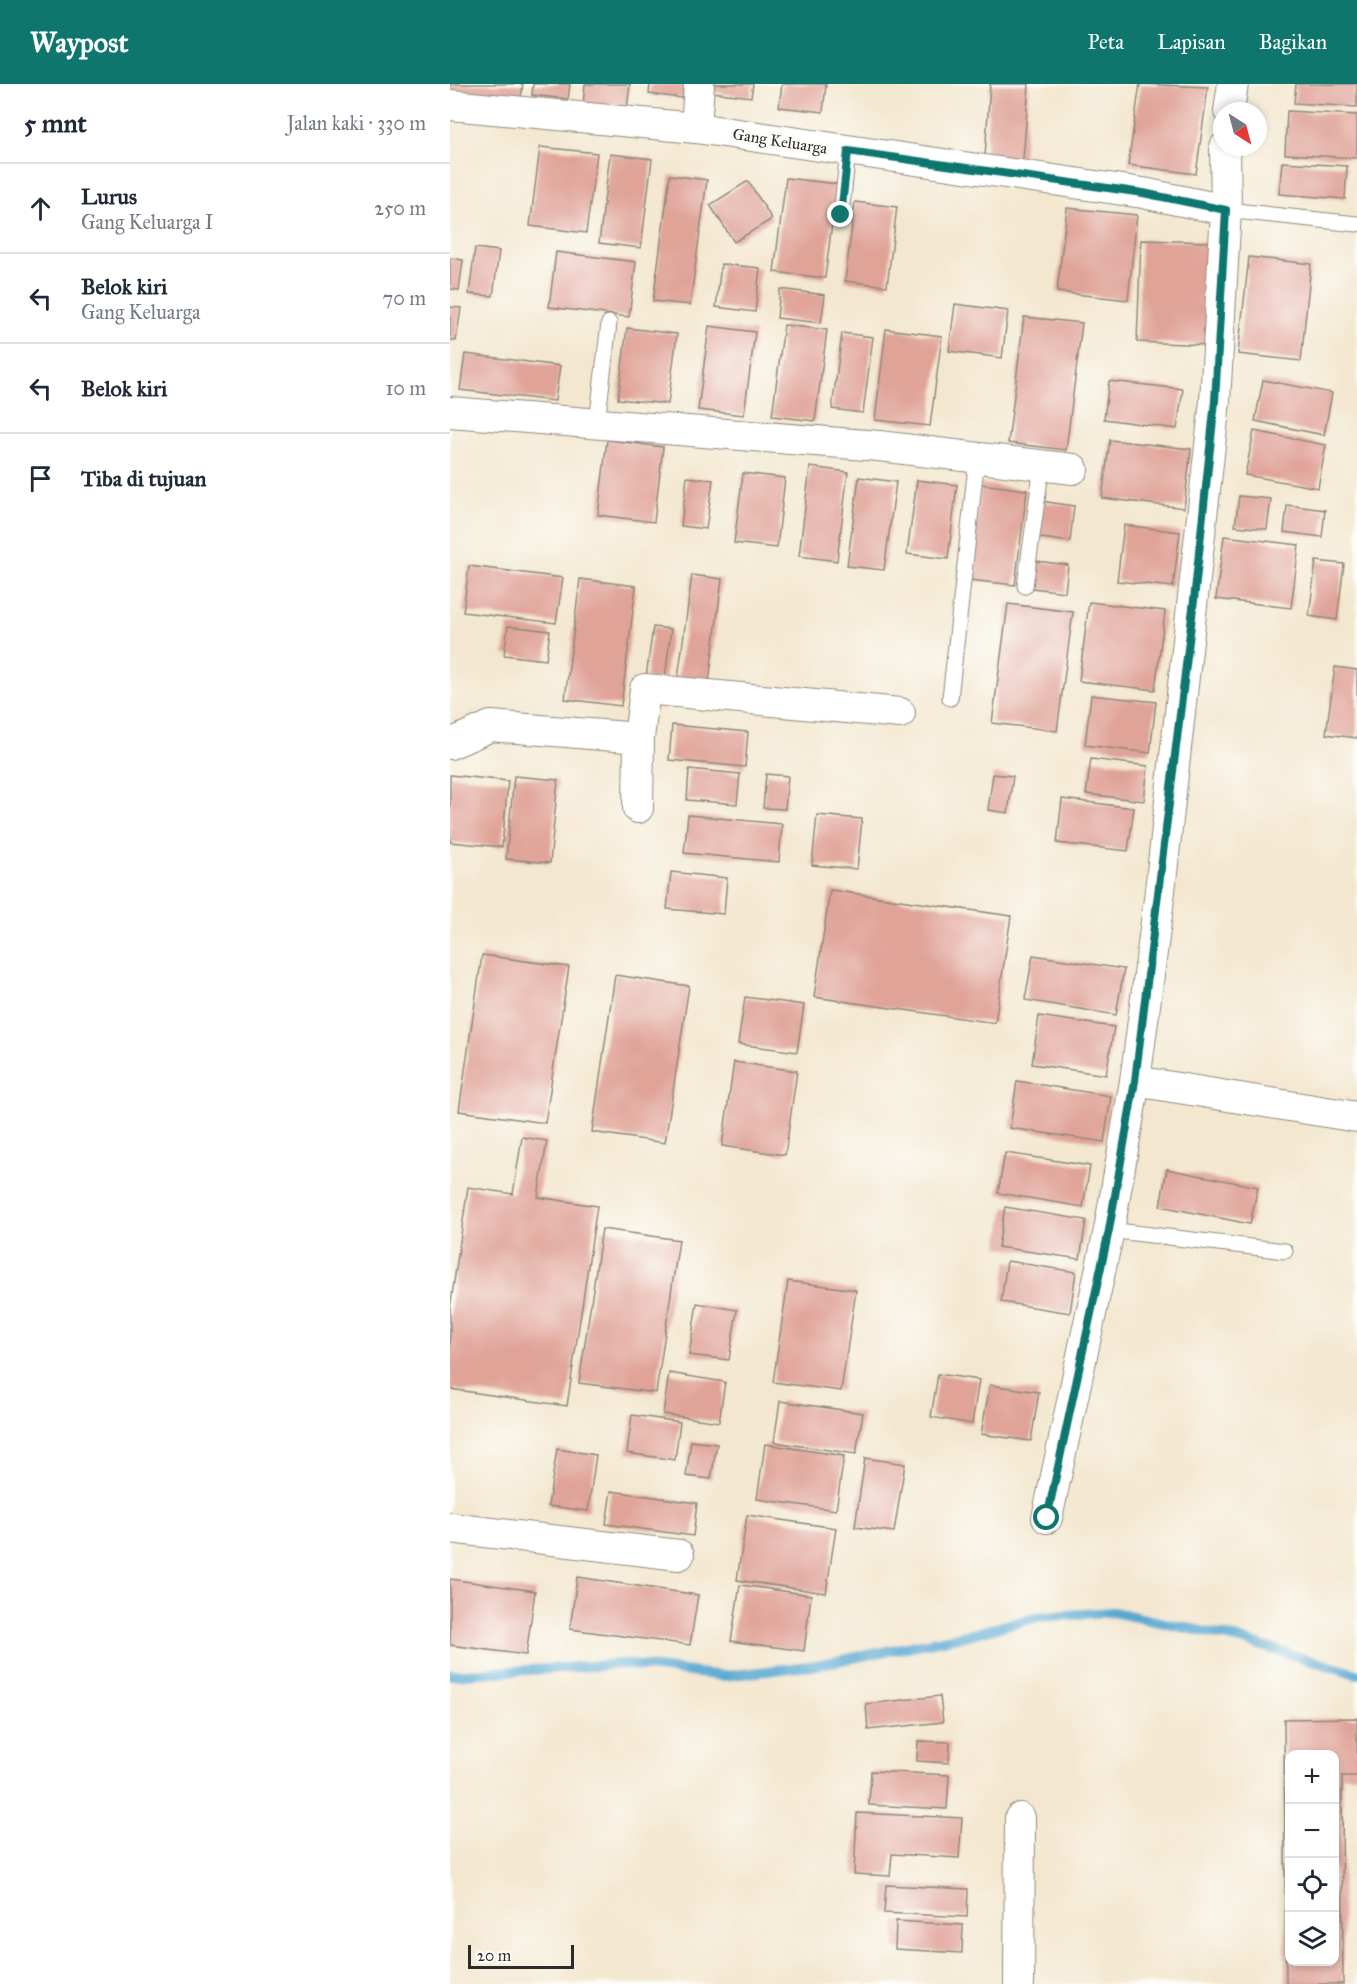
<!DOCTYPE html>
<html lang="id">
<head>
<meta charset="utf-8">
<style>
  body { margin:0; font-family:"IM FELL Great Primer",serif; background:#f2f2f3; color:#1f2937 }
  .controls { position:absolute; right:18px; bottom:18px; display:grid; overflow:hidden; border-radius:12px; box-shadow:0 3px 9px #0003 }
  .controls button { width:54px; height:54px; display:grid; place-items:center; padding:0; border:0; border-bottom:2px solid #e0e1e3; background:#fff; color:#1f2937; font:30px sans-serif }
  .compass { position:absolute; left:763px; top:18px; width:54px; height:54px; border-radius:50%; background:#fff; box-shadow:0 3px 9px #0003; rotate:144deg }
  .scale { position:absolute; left:18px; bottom:15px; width:106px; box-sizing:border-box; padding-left:6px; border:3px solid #2b2b2b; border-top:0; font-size:16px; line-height:21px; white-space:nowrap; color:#2b2b2b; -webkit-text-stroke:4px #fdfcf7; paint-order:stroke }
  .stop { position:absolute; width:18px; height:18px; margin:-14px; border:4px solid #0f766e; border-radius:50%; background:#fff }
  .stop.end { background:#0f766e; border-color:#fff; box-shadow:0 2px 6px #0008 }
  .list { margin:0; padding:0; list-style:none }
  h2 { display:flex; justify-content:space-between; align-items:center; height:78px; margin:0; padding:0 24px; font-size:26px }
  h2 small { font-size:20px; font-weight:400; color:#747a83 }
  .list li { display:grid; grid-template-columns:39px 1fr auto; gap:18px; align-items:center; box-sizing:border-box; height:90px; padding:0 24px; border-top:2px solid #e0e1e3 }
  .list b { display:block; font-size:22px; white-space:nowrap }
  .list p { margin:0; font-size:20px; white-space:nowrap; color:#747a83 }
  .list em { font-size:20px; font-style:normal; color:#747a83 }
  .icon { flex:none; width:33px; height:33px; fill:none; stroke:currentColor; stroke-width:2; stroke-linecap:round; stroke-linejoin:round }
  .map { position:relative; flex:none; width:907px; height:1900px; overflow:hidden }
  header { display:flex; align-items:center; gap:36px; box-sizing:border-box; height:84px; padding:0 30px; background:#0f766e; color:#fff }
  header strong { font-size:28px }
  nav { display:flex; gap:33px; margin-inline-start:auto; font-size:21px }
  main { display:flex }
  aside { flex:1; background:#fff }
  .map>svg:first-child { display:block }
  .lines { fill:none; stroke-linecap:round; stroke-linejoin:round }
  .stream { stroke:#58a8d2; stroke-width:10 }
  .building { fill:#e0a398; fill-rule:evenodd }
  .service-casing { stroke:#8f897d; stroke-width:17 }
  .minor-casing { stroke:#8f897d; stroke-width:32 }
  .service { stroke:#fff; stroke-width:15 }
  .minor { stroke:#fff; stroke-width:30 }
  .route { stroke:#0f766e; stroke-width:8 }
  .labels { text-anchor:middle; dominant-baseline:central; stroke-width:6; stroke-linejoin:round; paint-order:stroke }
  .street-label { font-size:16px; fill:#2b2b2b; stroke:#fdfcf7 }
</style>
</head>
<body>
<header>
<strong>Waypost</strong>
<nav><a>Peta</a><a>Lapisan</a><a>Bagikan</a></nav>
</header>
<main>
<aside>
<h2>5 mnt<small>Jalan kaki · 330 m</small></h2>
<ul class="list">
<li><svg class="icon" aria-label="ahead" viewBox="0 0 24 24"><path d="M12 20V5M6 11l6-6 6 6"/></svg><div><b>Lurus</b><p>Gang Keluarga I</p></div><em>250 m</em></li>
<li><svg class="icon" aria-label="left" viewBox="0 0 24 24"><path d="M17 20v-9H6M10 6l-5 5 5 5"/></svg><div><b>Belok kiri</b><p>Gang Keluarga</p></div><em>70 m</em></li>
<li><svg class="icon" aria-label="left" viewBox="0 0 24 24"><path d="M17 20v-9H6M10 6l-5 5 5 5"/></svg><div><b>Belok kiri</b></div><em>10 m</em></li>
<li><svg class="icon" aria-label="arrive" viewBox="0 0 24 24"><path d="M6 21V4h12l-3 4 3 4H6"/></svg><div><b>Tiba di tujuan</b></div></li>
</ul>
</aside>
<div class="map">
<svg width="907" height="1900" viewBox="0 0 907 1900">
  <rect width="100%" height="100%" fill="#fdfcf7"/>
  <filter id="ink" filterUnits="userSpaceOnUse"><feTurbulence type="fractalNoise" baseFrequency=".0167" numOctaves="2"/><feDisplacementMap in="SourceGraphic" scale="12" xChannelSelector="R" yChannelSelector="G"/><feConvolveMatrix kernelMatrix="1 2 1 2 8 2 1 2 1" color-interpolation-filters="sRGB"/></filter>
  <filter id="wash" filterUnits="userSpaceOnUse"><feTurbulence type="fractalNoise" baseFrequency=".008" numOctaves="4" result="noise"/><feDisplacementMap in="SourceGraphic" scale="24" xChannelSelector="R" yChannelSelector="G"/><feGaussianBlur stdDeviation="1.35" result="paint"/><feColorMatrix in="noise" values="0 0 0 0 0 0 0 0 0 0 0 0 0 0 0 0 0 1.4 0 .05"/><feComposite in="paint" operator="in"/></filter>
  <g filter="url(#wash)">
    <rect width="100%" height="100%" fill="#f3e7cf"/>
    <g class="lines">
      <!-- stream -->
      <path class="stream" d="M 0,1591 L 173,1580 L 274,1592 L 367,1581 L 522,1550 L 588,1533 L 663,1528 L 788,1555 L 907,1590"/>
    </g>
    <g id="blocks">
      <!-- building -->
      <g class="building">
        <path d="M 0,0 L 73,0 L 69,27 L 0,18 Z"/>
        <path d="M 83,0 L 120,0 L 118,15 L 82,11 Z"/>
        <path d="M 135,0 L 180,0 L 177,25 L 133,21 Z"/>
        <path d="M 200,0 L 242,0 L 240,15 L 199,10 Z"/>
        <path d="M 255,0 L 303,0 L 301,13 L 254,7 Z"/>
        <path d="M 332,0 L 376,0 L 373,28 L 329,23 Z"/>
        <path d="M 540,0 L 579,0 L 573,76 L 535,73 Z"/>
        <path d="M 690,0 L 758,3 L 746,90 L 678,81 Z"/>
        <path d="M 846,0 L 907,0 L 907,23 L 844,19 Z"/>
        <path d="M 837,27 L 907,31 L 907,74 L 835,70 Z"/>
        <path d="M 90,63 L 147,69 L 136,149 L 80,142 Z"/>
        <path d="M 160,70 L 202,75 L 191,164 L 149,159 Z"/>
        <path d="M 832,78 L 897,82 L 895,115 L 829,110 Z"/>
        <path d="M 220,91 L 257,96 L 240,221 L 203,217 Z"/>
        <path d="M 336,94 L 387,100 L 375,194 L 324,188 Z"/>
        <path d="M 298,97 L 322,135 L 284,158 L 260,121 Z"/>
        <path d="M 405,118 L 447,123 L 437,202 L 395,197 Z"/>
        <path d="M 617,124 L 687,131 L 678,216 L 607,208 Z"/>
        <path d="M 691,156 L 761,158 L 758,261 L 687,258 Z"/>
        <path d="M 25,164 L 49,167 L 43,212 L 19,210 Z"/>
        <path d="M 106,168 L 186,178 L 179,233 L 99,223 Z"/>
        <path d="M 799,173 L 861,180 L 851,277 L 788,270 Z"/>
        <path d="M 0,174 L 13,176 L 9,206 L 0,205 Z"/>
        <path d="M 271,180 L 310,184 L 305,228 L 266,223 Z"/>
        <path d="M 330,205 L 375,211 L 371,239 L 327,234 Z"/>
        <path d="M 505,220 L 558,227 L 552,274 L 499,267 Z"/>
        <path d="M 0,223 L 11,224 L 6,257 L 0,256 Z"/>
        <path d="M 574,233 L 632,239 L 616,366 L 558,359 Z"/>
        <path d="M 334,241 L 377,246 L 365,337 L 322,332 Z"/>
        <path d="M 259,242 L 305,248 L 294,331 L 248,326 Z"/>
        <path d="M 177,244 L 227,250 L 218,320 L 168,315 Z"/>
        <path d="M 436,245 L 492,252 L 480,342 L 425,336 Z"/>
        <path d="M 392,249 L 423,253 L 413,329 L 382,325 Z"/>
        <path d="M 15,270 L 110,282 L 105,317 L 10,306 Z"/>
        <path d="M 813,296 L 882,309 L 874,351 L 805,337 Z"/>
        <path d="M 659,297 L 733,305 L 727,345 L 654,335 Z"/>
        <path d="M 804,347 L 876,361 L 868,404 L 795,391 Z"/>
        <path d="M 157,356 L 213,363 L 204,438 L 148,431 Z"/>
        <path d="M 660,356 L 741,365 L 734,424 L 652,414 Z"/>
        <path d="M 360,383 L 398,388 L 387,477 L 349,472 Z"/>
        <path d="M 293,389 L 335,394 L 327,464 L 284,459 Z"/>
        <path d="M 237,393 L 263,396 L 256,445 L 231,442 Z"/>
        <path d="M 409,393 L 446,398 L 434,486 L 397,482 Z"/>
        <path d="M 467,396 L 507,401 L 498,475 L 457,470 Z"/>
        <path d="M 531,400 L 577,406 L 565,501 L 519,496 Z"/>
        <path d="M 789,412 L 821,415 L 817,445 L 785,442 Z"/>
        <path d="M 590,417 L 624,422 L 620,458 L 585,453 Z"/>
        <path d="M 837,421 L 875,426 L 872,453 L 834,448 Z"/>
        <path d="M 674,441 L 730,448 L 723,503 L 667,497 Z"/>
        <path d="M 774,452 L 849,461 L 841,524 L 766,515 Z"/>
        <path d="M 586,477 L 618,481 L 615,508 L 582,504 Z"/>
        <path d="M 866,477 L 894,480 L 887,536 L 859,532 Z"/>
        <path d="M 19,482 L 113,494 L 106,539 L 13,528 Z"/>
        <path d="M 242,491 L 272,495 L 259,598 L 228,594 Z"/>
        <path d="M 130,495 L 186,502 L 171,622 L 115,615 Z"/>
        <path d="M 639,518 L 715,527 L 705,606 L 629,597 Z"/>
        <path d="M 558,520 L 623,528 L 607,647 L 542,639 Z"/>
        <path d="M 58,542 L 100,547 L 96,576 L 54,571 Z"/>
        <path d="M 203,543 L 221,545 L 215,595 L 196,593 Z"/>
        <path d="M 885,583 L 907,586 L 907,654 L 876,650 Z"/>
        <path d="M 641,611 L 706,618 L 700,669 L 635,661 Z"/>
        <path d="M 222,641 L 298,648 L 295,683 L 219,676 Z"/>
        <path d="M 641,675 L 698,682 L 694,717 L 636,710 Z"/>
        <path d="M 239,685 L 290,690 L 287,720 L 237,716 Z"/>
        <path d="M 316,690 L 338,692 L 335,725 L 313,724 Z"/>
        <path d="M 543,690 L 563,692 L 558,729 L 538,726 Z"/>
        <path d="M 0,691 L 58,697 L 52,763 L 0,758 Z"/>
        <path d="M 64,692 L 108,696 L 100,779 L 56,775 Z"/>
        <path d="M 612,715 L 684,724 L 678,767 L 607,759 Z"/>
        <path d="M 238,731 L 332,740 L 329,778 L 234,769 Z"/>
        <path d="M 367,731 L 412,735 L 407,785 L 362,781 Z"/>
        <path d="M 221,788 L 277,794 L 274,830 L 217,825 Z"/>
        <path d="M 380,806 L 561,832 L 545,939 L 364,913 Z"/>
        <path d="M 32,871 L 119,883 L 95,1039 L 9,1027 Z"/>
        <path d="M 583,871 L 674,885 L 666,931 L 575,916 Z"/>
        <path d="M 165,891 L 239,902 L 215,1059 L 142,1048 Z"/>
        <path d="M 295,913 L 354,921 L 347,968 L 288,960 Z"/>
        <path d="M 589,932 L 664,943 L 656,991 L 582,980 Z"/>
        <path d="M 284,978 L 347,987 L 335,1071 L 272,1062 Z"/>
        <path d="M 567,997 L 661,1012 L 654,1058 L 560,1044 Z"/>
        <path d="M 72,1053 L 97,1057 L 88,1113 L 147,1122 L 117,1322 L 0,1305 L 0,1225 L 18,1103 L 63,1110 Z"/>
        <path d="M 555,1069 L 640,1082 L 633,1123 L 548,1109 Z"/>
        <path d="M 717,1085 L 808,1103 L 800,1140 L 710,1122 Z"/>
        <path d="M 555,1123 L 636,1136 L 630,1175 L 548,1163 Z"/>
        <path d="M 152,1145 L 229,1156 L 206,1309 L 129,1299 Z"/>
        <path d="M 557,1177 L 626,1188 L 620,1229 L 551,1218 Z"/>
        <path d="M 338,1197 L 406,1206 L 391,1307 L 323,1298 Z"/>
        <path d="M 247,1219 L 287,1226 L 279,1276 L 239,1271 Z"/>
        <path d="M 219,1289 L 275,1298 L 269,1338 L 213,1330 Z"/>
        <path d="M 488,1290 L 529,1296 L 522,1340 L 481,1333 Z"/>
        <path d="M 540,1301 L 589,1308 L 581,1357 L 531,1350 Z"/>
        <path d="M 330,1317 L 413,1329 L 406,1370 L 324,1358 Z"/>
        <path d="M 182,1331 L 230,1338 L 225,1376 L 177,1369 Z"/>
        <path d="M 241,1357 L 267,1360 L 261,1395 L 236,1392 Z"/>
        <path d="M 315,1360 L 394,1372 L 386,1426 L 307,1415 Z"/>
        <path d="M 107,1365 L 146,1371 L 138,1427 L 98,1422 Z"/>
        <path d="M 415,1374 L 455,1380 L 444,1448 L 405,1443 Z"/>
        <path d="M 161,1407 L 247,1419 L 243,1452 L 156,1440 Z"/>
        <path d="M 297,1431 L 386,1444 L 376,1509 L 287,1496 Z"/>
        <path d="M 127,1493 L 248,1511 L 240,1561 L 120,1545 Z"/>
        <path d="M 0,1495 L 85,1507 L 76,1571 L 0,1561 Z"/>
        <path d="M 290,1501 L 361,1511 L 354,1567 L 281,1557 Z"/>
        <path d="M 490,1612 L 493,1638 L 418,1646 L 416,1620 Z"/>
        <path d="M 907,1634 L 907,1692 L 892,1692 L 893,1900 L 836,1900 L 834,1635 ZM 840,1670 L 884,1670 L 884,1878 L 840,1878 Z"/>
        <path d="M 468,1657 L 500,1658 L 499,1679 L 467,1677 Z"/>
        <path d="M 421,1687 L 499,1691 L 497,1725 L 419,1721 Z"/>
        <path d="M 407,1729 L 512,1734 L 509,1774 L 442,1770 L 440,1792 L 404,1790 Z"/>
        <path d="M 436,1801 L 518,1805 L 517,1833 L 434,1829 Z"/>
        <path d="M 446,1837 L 513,1841 L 512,1869 L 445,1865 Z"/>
      </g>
    </g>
  </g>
  <g filter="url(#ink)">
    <use href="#blocks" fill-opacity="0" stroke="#8f897d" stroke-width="1.5"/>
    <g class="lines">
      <!-- service casing -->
      <g class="service-casing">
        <g id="service">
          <path d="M 776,126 L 907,140"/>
          <path d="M 391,131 L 398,67"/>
          <path d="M 147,339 L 159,239"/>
          <path d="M 575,502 L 592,381"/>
          <path d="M 500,614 L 527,373"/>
          <path d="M 659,1146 L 835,1167"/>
        </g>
      </g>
      <!-- minor casing -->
      <g class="minor-casing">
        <g id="minor">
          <path d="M 0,21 L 246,44 L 693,109 L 776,126"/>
          <path d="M 779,27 L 783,0"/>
          <path d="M 246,44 L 249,0"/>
          <path d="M 0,328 L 429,362 L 623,385"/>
          <path d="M 0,660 L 41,642 L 189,654 L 195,605 L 450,629"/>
          <path d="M 188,724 L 189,654"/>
          <path d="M 685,997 L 907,1033"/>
          <path d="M 597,1434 L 659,1146 L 685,997 L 709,815 L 765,317 L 776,126 L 775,63"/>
          <path d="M 0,1444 L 229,1471"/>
          <path d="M 569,1900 L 570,1734"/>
        </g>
      </g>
      <!-- service -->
      <use href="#service" class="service"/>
      <!-- minor -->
      <use href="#minor" class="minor"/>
    </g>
  </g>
  <g class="lines" filter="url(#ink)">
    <!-- route -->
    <path class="route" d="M 391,131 L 398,67 L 693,109 L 776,126 L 765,317 L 744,516 L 685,997 L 659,1146 L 597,1434"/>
  </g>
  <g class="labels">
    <!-- street labels -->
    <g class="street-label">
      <text transform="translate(330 57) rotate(9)">Gang Keluarga</text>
    </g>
  </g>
</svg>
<div class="controls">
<button>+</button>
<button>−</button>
<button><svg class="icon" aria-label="locate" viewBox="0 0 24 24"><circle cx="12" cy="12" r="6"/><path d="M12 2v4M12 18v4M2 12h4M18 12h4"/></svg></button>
<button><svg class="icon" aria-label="layers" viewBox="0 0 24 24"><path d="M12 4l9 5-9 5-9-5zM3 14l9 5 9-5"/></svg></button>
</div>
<svg class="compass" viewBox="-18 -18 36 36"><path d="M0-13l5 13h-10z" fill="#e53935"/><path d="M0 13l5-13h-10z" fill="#747a83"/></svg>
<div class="scale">20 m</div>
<div class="stop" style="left:597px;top:1434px"></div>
<div class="stop end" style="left:391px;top:131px"></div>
</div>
</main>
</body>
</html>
